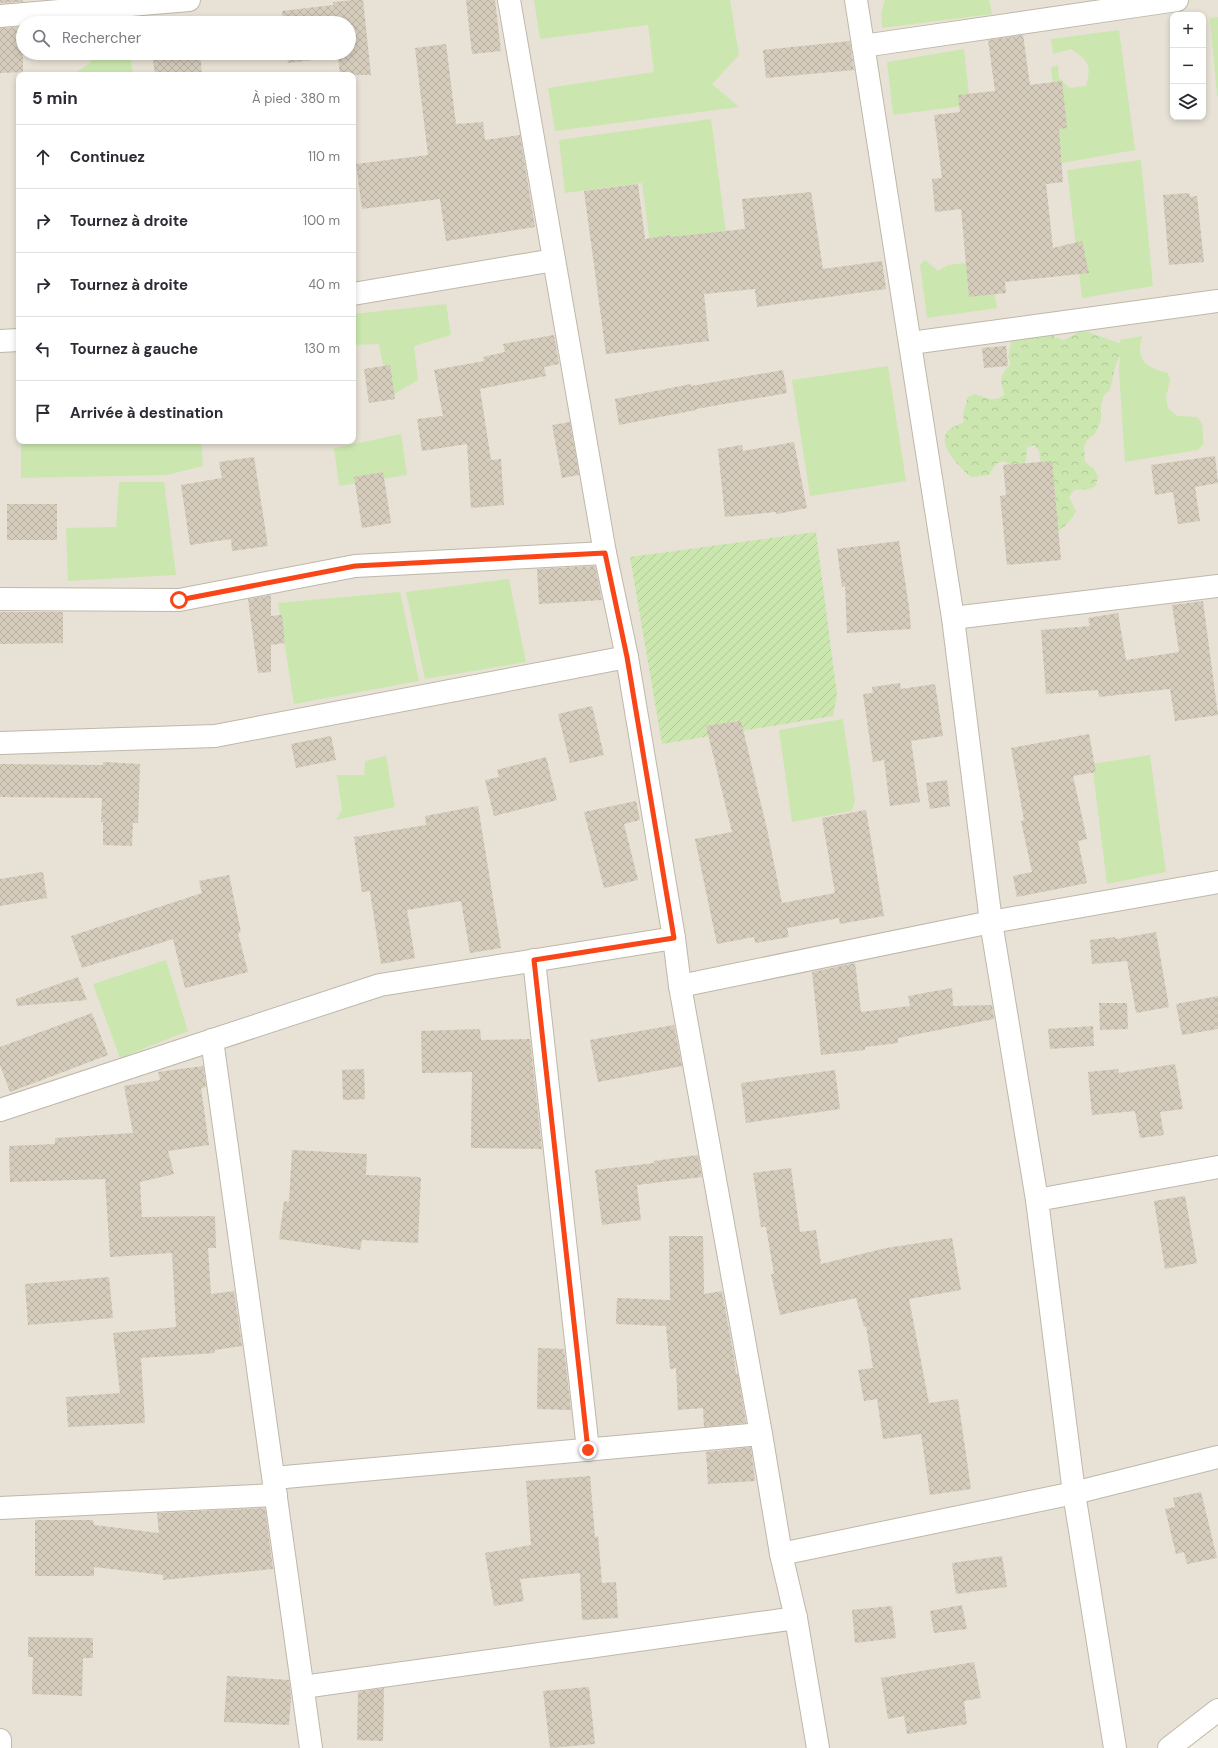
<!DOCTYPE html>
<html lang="fr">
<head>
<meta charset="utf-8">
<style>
  body { margin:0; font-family:"DM Sans",sans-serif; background:#f2f2f3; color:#2b2b33 }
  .controls { position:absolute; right:12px; top:12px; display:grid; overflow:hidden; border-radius:8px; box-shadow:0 2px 6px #0003 }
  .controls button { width:36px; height:36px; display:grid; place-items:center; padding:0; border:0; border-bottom:1px solid #e1e1e2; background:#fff; color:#2b2b33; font:20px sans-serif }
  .stop { position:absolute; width:12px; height:12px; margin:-9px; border:3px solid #f84619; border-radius:50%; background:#fff }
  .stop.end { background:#f84619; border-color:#fff; box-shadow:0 1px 4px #0008 }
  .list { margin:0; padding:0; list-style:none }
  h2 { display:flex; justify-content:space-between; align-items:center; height:52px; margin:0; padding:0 16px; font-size:17px }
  h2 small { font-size:13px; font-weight:400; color:#7c7c81 }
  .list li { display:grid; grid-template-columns:26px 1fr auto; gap:12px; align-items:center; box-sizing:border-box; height:64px; padding:0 16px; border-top:1px solid #e1e1e2 }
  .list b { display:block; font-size:15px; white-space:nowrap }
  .list em { font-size:13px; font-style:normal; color:#7c7c81 }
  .icon { flex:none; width:22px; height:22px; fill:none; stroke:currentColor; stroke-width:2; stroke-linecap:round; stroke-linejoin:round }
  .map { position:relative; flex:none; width:1218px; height:1748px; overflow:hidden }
  .search { position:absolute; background:#fff; box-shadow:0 2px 6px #0003; left:16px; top:16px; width:340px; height:44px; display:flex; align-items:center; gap:10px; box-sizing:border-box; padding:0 14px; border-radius:22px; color:#7c7c81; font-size:15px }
  .panel { position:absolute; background:#fff; box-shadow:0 2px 6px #0003; left:16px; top:72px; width:340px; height:372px; border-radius:8px }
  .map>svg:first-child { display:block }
  .residential { fill:#e7e2d5; fill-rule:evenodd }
  .green { fill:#cbe7af }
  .forest { fill:url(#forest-crowns) }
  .garden { fill:url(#garden-furrows) }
  .building { fill:url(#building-cross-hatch) }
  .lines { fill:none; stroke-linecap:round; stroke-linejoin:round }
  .minor-casing { stroke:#bfb8a9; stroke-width:24 }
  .minor { stroke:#fff; stroke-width:22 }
  .route { stroke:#f84619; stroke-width:5 }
</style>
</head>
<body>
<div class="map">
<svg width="1218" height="1748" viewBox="0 0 1218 1748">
  <defs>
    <pattern id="forest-crowns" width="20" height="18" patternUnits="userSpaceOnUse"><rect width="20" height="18" fill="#cbe7af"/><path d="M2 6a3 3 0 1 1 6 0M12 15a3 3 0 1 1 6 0" fill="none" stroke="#b0c797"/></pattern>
    <pattern id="garden-furrows" width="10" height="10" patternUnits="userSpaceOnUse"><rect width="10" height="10" fill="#cbe7af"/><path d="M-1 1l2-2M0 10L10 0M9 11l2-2" fill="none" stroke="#b0c797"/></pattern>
    <pattern id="building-cross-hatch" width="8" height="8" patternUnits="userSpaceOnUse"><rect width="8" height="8" fill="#d5ccbc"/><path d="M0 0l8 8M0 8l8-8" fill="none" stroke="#b8b0a2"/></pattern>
  </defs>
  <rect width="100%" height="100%" fill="#f3f0e7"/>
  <!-- residential -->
  <path class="residential" d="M 0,0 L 1218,0 L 1218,1708 L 1169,1748 L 0,1748 ZM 1173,15 L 1203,15 L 1203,117 L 1173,117 ZM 23,23 L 349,23 L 349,53 L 23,53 ZM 19,75 L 353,75 L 353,441 L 19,441 Z"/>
  <!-- green -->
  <g class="green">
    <path d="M 534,0 L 730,0 L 739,55 L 712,84 L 739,107 L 555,131 L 548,88 L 654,72 L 648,25 L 540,39 Z"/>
    <path d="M 885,0 L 989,0 L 992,14 L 882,28 L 881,13 Z"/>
    <path d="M 1218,17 L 1218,96 L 1217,96 L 1210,18 Z"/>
    <path d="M 1119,30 L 1135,150 L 1062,163 L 1051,67 L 1058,65 L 1059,78 L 1070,88 L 1086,86 C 1092,65 1089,61 1071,49 L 1053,54 L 1051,39 Z"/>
    <path d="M 964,49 L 970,105 L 893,115 L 887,62 Z"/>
    <path d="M 91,53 L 130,53 L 133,75 L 72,75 L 90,63 Z"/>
    <path d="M 711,119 L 727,240 L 651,250 L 642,183 L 565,193 L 559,140 Z"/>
    <path d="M 1141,160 L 1153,286 L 1082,298 L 1067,170 Z"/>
    <path d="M 925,260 L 938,271 L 948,265 L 989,260 L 997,308 L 927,318 L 920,265 Z"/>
    <path d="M 446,304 L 451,335 L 414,346 L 418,380 L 389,397 L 379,344 L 353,345 L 353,314 Z"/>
    <path d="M 1142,336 C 1142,341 1140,344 1140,348 C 1140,366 1154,369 1168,373 L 1170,380 L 1166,397 L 1168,408 L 1177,416 L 1197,417 C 1206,426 1201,431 1204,443 L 1198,450 L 1125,462 L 1119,372 C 1119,360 1122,352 1120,340 Z"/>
    <path d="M 888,366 L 906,481 L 810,496 L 792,380 Z"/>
    <path d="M 401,434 L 407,475 L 339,486 L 334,448 Z"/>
    <path d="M 21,441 L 201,441 L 203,466 L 167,475 L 21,478 Z"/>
    <path d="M 119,482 L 164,482 L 176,575 L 68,581 L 66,528 L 116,527 Z"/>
    <path d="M 509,579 L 526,662 L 425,679 L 406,592 Z"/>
    <path d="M 400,592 L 419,681 L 294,704 L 278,603 Z"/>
    <path d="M 843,719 L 855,800 L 852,811 L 792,822 L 779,730 Z"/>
    <path d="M 1150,755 L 1166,872 L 1107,884 L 1092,764 Z"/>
    <path d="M 386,756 L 395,807 L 336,820 L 342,810 L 337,775 L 364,775 L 365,761 Z"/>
    <path d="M 166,960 L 188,1031 L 120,1058 L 93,984 Z"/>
  </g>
  <!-- forest -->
  <path class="forest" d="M 1079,332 L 1088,332 L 1121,344 L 1122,352 L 1115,367 L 1110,390 L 1104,395 L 1101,404 L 1101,420 L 1095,434 L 1088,439 L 1084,446 L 1085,462 L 1094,469 L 1098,477 L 1095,487 L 1088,489 L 1074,490 L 1069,497 L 1076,511 C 1071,521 1062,530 1053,534 L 1041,467 L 1039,451 L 1034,445 L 1027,448 L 1026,461 L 1019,468 L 1003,461 L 996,464 L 989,475 L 971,477 C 961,468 933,443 950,429 C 954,426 960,424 964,422 L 963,414 L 968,397 L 975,394 C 987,398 995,403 1005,394 C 998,382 1001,373 1011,364 L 1008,357 C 1011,349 1010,342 1014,334 L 1049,333 L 1056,338 L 1064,340 Z"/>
  <!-- garden -->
  <path class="garden" d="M 816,532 L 837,695 L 833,716 L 662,744 L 630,557 Z"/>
  <!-- building -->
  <g class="building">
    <path d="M 0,0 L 23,0 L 23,2 L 0,3 Z"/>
    <path d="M 353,0 L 363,0 L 371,75 L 340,75 L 338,57 L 288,63 L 286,53 L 349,53 L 349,23 L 283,23 L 282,11 L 333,5 L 333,2 Z"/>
    <path d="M 466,0 L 495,0 L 501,51 L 472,54 Z"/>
    <path d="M 195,17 L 196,23 L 148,23 L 148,22 Z"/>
    <path d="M 23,27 L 23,72 L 0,73 L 0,28 Z"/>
    <path d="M 1023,35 L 1030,85 L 1062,81 L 1067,128 L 1059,129 L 1063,182 L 1046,184 L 1053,248 L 1082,241 L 1089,273 L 1005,282 L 1006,293 L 969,297 L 961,209 L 935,212 L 932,179 L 942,178 L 934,115 L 960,112 L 958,95 L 995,91 L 988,40 Z"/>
    <path d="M 850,41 L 854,70 L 766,78 L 763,50 Z"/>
    <path d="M 446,44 L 456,124 L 483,122 L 485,140 L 520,135 L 535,227 L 446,241 L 440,199 L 362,209 L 356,164 L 428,155 L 415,48 Z"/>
    <path d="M 152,53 L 200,53 L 202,75 L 155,75 Z"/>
    <path d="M 638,184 L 645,239 L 671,235 L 671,237 L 745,229 L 742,199 L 811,192 L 823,269 L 882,261 L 886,289 L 757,307 L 755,289 L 704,294 L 709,341 L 606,354 L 584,191 Z"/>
    <path d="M 1189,193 L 1190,197 L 1197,196 L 1204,262 L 1169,265 L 1163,195 Z"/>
    <path d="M 554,335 L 559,364 L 544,367 L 546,376 L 480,389 L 491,460 L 501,459 L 504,505 L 471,508 L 467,444 L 422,451 L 417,419 L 443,416 L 434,370 L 484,361 L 483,357 L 505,352 L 503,344 Z"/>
    <path d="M 1006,346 L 1008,366 L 984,368 L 982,348 Z"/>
    <path d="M 390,365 L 395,399 L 369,403 L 364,369 Z"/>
    <path d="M 783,370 L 787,393 L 696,409 L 696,410 L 619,425 L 615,399 L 691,384 L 691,386 Z"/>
    <path d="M 570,422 L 579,475 L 562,478 L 552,425 Z"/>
    <path d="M 794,442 L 807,508 L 777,514 L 776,512 L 725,517 L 718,449 L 742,445 L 743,451 Z"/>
    <path d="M 1215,456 L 1218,483 L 1195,487 L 1200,521 L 1178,524 L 1173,492 L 1155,495 L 1151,465 Z"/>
    <path d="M 254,457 L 268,546 L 232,551 L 231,539 L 190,545 L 181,485 L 222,478 L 219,462 Z"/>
    <path d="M 1052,461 L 1061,560 L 1007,565 L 1000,496 L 1006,495 L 1003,465 Z"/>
    <path d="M 383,472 L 391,523 L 362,528 L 354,477 Z"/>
    <rect x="7" y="504" width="50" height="36"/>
    <path d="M 899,541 L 909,607 L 911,629 L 847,633 L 845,586 L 842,587 L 837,549 Z"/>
    <path d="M 595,566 L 602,600 L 539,604 L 537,569 Z"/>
    <path d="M 271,595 L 271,616 L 282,615 L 285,643 L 271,645 L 271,672 L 258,673 L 248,599 Z"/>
    <path d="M 1203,601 L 1218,715 L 1175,721 L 1170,689 L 1099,697 L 1098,690 L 1046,694 L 1041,630 L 1090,626 L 1088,618 L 1118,613 L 1126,660 L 1179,652 L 1172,605 Z"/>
    <path d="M 0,612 L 63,612 L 63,643 L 0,644 Z"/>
    <path d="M 900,683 L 901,689 L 935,684 L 943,736 L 911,741 L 920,802 L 890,806 L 884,760 L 873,762 L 863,694 L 873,693 L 872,687 Z"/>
    <path d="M 592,706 L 604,755 L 570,763 L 558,714 Z"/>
    <path d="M 741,721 L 767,829 L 782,903 L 835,893 L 822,818 L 866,810 L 884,916 L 840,924 L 839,918 L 787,928 L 789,937 L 755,943 L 754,937 L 717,944 L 695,839 L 732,832 L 706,726 Z"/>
    <path d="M 1089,734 L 1096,772 L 1073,776 L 1087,839 L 1078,841 L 1087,883 L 1017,897 L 1013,876 L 1032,872 L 1021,821 L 1024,820 L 1011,748 Z"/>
    <path d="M 331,736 L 336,760 L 296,768 L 291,744 Z"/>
    <path d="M 546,757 L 557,800 L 494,816 L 485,780 L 499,777 L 497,770 Z"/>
    <path d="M 103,762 L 140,764 L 138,823 L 133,823 L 132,846 L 103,845 L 103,822 L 101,822 L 102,798 L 0,797 L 0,764 L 103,765 Z"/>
    <path d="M 947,780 L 950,806 L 930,809 L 926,783 Z"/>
    <path d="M 636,801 L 640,820 L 624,824 L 638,880 L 604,888 L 584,812 Z"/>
    <path d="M 478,806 L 501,948 L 470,953 L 461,901 L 407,910 L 415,958 L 381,964 L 370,891 L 362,892 L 354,837 L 426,825 L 425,816 Z"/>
    <path d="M 43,872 L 47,898 L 0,906 L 0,879 Z"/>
    <path d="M 229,875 L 241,932 L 238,933 L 248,972 L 185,988 L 173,939 L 82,968 L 71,936 L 202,893 L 199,881 Z"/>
    <path d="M 1156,932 L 1169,1007 L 1136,1013 L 1127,961 L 1092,964 L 1090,940 L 1115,937 L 1116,939 Z"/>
    <path d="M 855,963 L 861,1012 L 910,1006 L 908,996 L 952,988 L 953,1006 L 992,1005 L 994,1019 L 898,1038 L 898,1043 L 865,1047 L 865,1050 L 821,1055 L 812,972 Z"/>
    <path d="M 78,977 L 87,1000 L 17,1006 L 16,999 Z"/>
    <path d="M 1218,996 L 1218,1029 L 1182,1035 L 1176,1004 Z"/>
    <path d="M 1099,1003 L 1127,1003 L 1128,1029 L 1100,1030 Z"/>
    <path d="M 92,1013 L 108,1055 L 10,1092 L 0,1065 L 0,1047 Z"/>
    <path d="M 674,1025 L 682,1066 L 598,1082 L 590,1040 Z"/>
    <path d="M 1093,1026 L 1094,1046 L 1050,1049 L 1048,1029 Z"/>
    <path d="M 480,1029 L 481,1040 L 530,1039 L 542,1149 L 471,1148 L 472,1072 L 422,1073 L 421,1031 Z"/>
    <path d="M 1175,1064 L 1183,1109 L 1160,1112 L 1164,1135 L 1140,1138 L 1135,1111 L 1092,1115 L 1088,1072 L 1118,1069 L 1119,1073 Z"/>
    <path d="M 203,1066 L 206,1087 L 201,1088 L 209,1145 L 168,1151 L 174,1174 L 140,1182 L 142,1217 L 215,1216 L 216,1248 L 208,1248 L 211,1294 L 234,1291 L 242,1346 L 215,1350 L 215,1353 L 141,1358 L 145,1423 L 68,1427 L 66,1397 L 120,1393 L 113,1333 L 176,1327 L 172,1253 L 110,1257 L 105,1179 L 10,1182 L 9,1146 L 55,1144 L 55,1138 L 133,1133 L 124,1086 L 160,1080 L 158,1072 Z"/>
    <path d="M 364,1069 L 365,1099 L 343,1100 L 342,1070 Z"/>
    <path d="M 835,1070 L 840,1109 L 746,1123 L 741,1083 Z"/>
    <path d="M 292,1150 L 367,1154 L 366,1175 L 421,1177 L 418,1243 L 362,1240 L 360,1250 L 279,1239 L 284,1201 L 289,1202 Z"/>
    <path d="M 698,1155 L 702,1177 L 637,1185 L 641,1220 L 602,1225 L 595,1170 L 654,1163 L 654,1161 Z"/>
    <path d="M 791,1168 L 800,1232 L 816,1230 L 821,1264 L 886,1248 L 952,1238 L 961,1290 L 909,1299 L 929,1403 L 958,1399 L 971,1489 L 930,1495 L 921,1434 L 883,1439 L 877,1399 L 864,1401 L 858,1370 L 873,1368 L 866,1326 L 864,1327 L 856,1298 L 780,1315 L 771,1274 L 774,1274 L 766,1227 L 761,1227 L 753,1173 Z"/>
    <path d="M 1185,1196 L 1197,1263 L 1165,1269 L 1154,1201 Z"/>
    <path d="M 669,1236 L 703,1236 L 704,1294 L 722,1291 L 734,1357 L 736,1374 L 738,1374 L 746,1423 L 704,1427 L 703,1408 L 678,1410 L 676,1368 L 670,1369 L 666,1326 L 616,1324 L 617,1298 L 670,1300 Z"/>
    <path d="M 109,1277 L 113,1318 L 28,1325 L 25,1284 Z"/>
    <path d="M 538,1348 L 564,1349 L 571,1410 L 537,1409 Z"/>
    <path d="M 751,1447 L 755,1481 L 708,1484 L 706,1452 Z"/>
    <path d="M 590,1476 L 595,1537 L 598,1536 L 602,1583 L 616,1582 L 618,1618 L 582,1620 L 580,1573 L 520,1579 L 524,1601 L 494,1606 L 485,1553 L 531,1545 L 526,1481 Z"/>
    <path d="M 1201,1492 L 1217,1558 L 1187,1564 L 1184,1552 L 1176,1554 L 1165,1509 L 1175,1507 L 1173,1498 Z"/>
    <path d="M 265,1508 L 273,1569 L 163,1580 L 163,1575 L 94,1567 L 94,1576 L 35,1576 L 35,1520 L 93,1520 L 94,1525 L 159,1533 L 157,1513 Z"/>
    <path d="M 1002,1556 L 1007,1587 L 956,1594 L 952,1563 Z"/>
    <path d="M 962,1605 L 967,1629 L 934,1633 L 930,1611 Z"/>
    <path d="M 892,1606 L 896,1638 L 855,1643 L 852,1610 Z"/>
    <path d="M 28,1637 L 93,1638 L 93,1658 L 83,1658 L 82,1696 L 32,1694 L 33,1657 L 28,1657 Z"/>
    <path d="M 974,1662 L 981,1698 L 964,1701 L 967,1724 L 907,1734 L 904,1716 L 888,1719 L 881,1678 Z"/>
    <path d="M 227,1676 L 289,1680 L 291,1697 L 289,1725 L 224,1722 Z"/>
    <path d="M 589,1687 L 595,1744 L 550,1748 L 543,1691 Z"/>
    <path d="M 384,1688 L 383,1741 L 357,1740 L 358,1692 Z"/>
  </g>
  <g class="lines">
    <!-- minor casing -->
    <g class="minor-casing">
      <g id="minor">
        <path d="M 509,0 L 605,553 L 627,657 L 674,938 L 680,986 L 761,1434 L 781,1554 L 796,1618 L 818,1748"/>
        <path d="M 856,0 L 953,618 L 991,922 L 1037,1200 L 1074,1493 L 1115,1748"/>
        <path d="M 0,16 L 189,0"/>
        <path d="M 863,46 L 1177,0"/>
        <path d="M 353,294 L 554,260"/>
        <path d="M 0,341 L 19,340"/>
        <path d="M 911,343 L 1218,301"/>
        <path d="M 0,599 L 179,600 L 355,566 L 605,553"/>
        <path d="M 953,618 L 1218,586"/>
        <path d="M 0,743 L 215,736 L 627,657"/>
        <path d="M 534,960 L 588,1450"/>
        <path d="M 680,986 L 991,922 L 1218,882"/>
        <path d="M 212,1040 L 311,1748"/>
        <path d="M 0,1110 L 380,985 L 674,938"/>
        <path d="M 1037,1200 L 1218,1167"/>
        <path d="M 274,1478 L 761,1434"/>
        <path d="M 0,1508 L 276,1495"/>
        <path d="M 781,1554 L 1074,1493 L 1218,1457"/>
        <path d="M 303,1687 L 796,1618"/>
        <path d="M 0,1740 L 0,1748"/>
        <path d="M 1169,1748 L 1218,1710"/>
      </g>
    </g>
    <!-- minor -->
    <use href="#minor" class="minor"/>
  </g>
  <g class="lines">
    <!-- route -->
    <path class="route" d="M 179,600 L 355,566 L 605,553 L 627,657 L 674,938 L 534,960 L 588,1450"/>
  </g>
</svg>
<div class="controls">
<button>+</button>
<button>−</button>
<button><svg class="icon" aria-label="layers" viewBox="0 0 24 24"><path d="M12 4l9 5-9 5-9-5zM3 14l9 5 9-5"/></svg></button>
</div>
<div class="stop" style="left:179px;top:600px"></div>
<div class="stop end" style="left:588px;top:1450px"></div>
<div class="search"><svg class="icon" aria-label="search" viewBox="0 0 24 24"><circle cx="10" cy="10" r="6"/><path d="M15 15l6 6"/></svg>Rechercher</div>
<section class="panel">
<h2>5 min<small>À pied · 380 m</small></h2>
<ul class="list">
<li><svg class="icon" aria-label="ahead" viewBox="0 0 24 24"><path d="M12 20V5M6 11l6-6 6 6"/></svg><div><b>Continuez</b></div><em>110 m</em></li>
<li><svg class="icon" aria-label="right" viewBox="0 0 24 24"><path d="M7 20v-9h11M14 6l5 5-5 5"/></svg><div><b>Tournez à droite</b></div><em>100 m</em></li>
<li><svg class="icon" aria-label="right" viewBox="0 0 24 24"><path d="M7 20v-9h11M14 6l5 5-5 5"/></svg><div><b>Tournez à droite</b></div><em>40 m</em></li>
<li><svg class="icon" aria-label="left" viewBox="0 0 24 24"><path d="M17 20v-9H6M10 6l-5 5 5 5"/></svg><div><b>Tournez à gauche</b></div><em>130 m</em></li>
<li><svg class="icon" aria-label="arrive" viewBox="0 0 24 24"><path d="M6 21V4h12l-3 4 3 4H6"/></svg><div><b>Arrivée à destination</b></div></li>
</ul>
</section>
</div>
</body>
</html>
